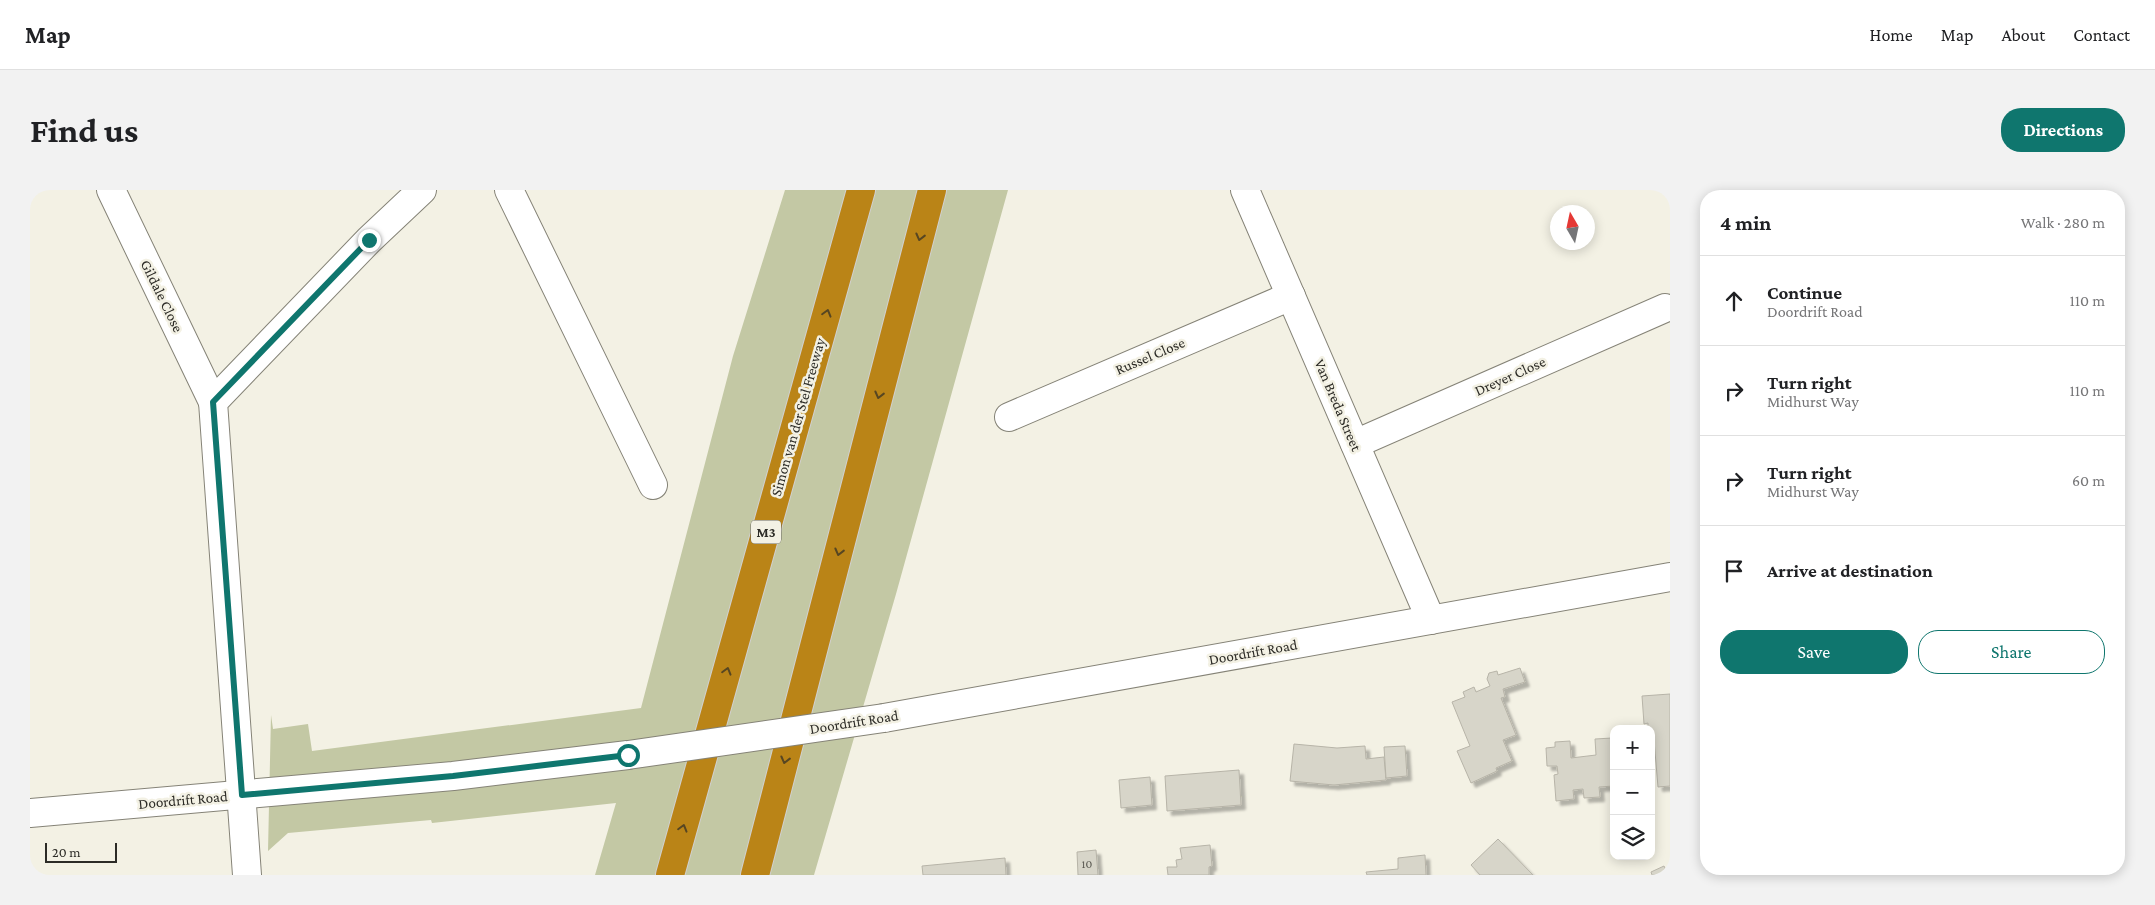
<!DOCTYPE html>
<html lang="en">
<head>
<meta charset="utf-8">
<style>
  body { margin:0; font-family:"Crimson Pro",serif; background:#f2f2f2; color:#202124 }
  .controls { position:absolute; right:15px; bottom:15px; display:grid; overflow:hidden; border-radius:10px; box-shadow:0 2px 12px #0003 }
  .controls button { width:45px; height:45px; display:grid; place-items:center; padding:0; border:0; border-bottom:1px solid #e0e0e0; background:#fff; color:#202124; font:25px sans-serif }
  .compass { position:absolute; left:1520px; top:15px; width:45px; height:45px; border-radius:50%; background:#fff; box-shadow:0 2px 12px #0003; rotate:351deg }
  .scale { position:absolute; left:15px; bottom:12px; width:72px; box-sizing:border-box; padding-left:5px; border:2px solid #2c2b26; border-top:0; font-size:14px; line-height:18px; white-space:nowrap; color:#2c2b26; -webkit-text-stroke:4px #f3f1e4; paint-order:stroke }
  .stop { position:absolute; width:15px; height:15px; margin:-11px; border:4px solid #0f766e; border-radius:50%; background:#fff }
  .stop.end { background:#0f766e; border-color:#fff; box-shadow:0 1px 5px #0008 }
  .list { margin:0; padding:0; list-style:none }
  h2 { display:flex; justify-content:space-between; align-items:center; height:65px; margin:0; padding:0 20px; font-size:21px }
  h2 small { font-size:16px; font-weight:400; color:#757577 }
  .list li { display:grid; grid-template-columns:32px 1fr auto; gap:15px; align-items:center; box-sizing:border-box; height:90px; padding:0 20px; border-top:1px solid #e0e0e0 }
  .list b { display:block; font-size:19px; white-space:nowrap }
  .list p { margin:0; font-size:16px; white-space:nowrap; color:#757577 }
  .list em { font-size:16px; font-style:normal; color:#757577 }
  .actions { display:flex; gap:10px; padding:15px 20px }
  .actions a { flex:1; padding:11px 0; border:1px solid #0f766e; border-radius:20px; text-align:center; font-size:18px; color:#0f766e }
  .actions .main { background:#0f766e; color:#fff }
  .icon { flex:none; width:28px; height:28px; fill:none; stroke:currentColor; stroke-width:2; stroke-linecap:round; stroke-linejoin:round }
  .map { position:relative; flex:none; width:1640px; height:685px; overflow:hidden; border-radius:20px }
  header { display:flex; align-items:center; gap:30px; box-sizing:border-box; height:70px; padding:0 25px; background:#fff; border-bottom:1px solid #e0e0e0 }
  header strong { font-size:24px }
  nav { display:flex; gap:28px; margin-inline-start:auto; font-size:18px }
  .intro { display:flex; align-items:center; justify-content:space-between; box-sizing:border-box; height:120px; padding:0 30px }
  h1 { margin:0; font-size:35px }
  .button { padding:12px 22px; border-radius:20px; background:#0f766e; color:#fff; font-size:18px; font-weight:700 }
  main { display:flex; gap:30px; padding:0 30px }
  aside { flex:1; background:#fff; border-radius:20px; box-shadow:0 2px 12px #0003 }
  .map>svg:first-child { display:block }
  .green { fill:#c3c8a4 }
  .building { fill:#d7d5c9; stroke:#b7b4a8; filter:url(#shadow) }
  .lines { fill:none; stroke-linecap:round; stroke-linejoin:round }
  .minor-casing { stroke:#858377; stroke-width:30 }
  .tertiary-casing { stroke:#858377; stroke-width:30 }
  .motorway-casing { stroke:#d1d0cf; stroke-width:30 }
  .minor { stroke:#fff; stroke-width:28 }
  .tertiary { stroke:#fff; stroke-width:28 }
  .motorway { stroke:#ba8417; stroke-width:28 }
  .tertiary-bridge-casing { stroke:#858377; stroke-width:30; stroke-linecap:butt }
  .tertiary-bridge { stroke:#fff; stroke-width:28 }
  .oneway { stroke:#574622 }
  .route { stroke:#0f766e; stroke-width:6 }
  .labels { text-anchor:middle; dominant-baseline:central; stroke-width:5; stroke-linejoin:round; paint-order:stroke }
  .number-label { font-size:12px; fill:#57564f }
  .shield { fill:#f3f1e4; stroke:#68665f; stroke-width:1 }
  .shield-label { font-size:14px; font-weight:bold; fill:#2c2b26 }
  .street-label { font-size:15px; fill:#2c2b26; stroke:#f3f1e4 }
</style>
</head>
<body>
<header>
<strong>Map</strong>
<nav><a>Home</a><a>Map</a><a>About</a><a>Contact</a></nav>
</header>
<div class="intro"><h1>Find us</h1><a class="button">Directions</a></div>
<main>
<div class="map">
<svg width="1640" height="685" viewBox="0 0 1640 685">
  <defs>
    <filter id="shadow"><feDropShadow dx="4.5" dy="4.5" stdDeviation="1" flood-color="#0004"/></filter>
  </defs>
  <rect width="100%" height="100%" fill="#f3f1e4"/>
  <!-- green -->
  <path class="green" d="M 755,0 L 978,0 L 866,404 L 784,685 L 565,685 L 586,613 L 402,633 L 401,630 L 258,643 L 238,661 L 241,525 L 243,539 L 278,534 L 282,561 L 611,518 L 703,166 Z"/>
  <!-- building -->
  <g class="building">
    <path d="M 1490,478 L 1495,492 L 1473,499 L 1475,507 L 1471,508 L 1486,545 L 1473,550 L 1482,571 L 1466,578 L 1467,581 L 1441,593 L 1427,561 L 1440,556 L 1422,512 L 1435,507 L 1433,502 L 1444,497 L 1446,502 L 1460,496 L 1457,489 L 1459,483 L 1467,481 L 1468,485 Z"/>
    <path d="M 1640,504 L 1640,596 L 1628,597 L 1624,550 L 1621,550 L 1621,539 L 1618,539 L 1618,533 L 1614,534 L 1612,506 Z"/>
    <path d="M 1582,548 L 1584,596 L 1569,597 L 1570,607 L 1554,608 L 1553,599 L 1543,600 L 1544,609 L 1526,611 L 1524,585 L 1528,584 L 1527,576 L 1517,576 L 1516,558 L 1525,557 L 1525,552 L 1540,551 L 1541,568 L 1566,565 L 1565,549 Z"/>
    <path d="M 1264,554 L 1307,558 L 1335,556 L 1336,569 L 1354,567 L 1356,590 L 1304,595 L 1260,591 Z"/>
    <path d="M 1375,556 L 1377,586 L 1356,588 L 1354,557 Z"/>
    <path d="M 1209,580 L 1211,615 L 1137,621 L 1135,586 Z"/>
    <path d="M 1120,587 L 1122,615 L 1091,618 L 1089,590 Z"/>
    <path d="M 1468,649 L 1503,685 L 1450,685 L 1441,675 Z"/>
    <path d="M 1180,655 L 1182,676 L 1179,677 L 1179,685 L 1138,685 L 1137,677 L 1147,677 L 1146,670 L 1152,669 L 1150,658 Z"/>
    <path d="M 1066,660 L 1068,685 L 1048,685 L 1047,662 Z"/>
    <path d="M 1395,665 L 1396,685 L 1337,685 L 1336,682 L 1368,679 L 1368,668 Z"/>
    <path d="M 975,668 L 976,685 L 893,685 L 892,676 Z"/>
    <path d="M 1634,676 L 1637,682 L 1640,681 L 1640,685 L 1622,685 L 1621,682 Z"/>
  </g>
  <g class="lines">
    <!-- minor casing -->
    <g class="minor-casing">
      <g id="minor">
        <path d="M 81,0 L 183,212"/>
        <path d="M 479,0 L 623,295"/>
        <path d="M 1215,0 L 1401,430"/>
        <path d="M 979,227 L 1261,106"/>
        <path d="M 1325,254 L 1635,118"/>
        <path d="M 217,685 L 183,212 L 339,50 L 392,0"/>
      </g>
    </g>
    <!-- tertiary casing -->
    <g class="tertiary-casing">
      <g id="tertiary">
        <path d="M 854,528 L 1640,387"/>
        <path d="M 0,623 L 423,586 L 598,565"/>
      </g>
    </g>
    <!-- motorway casing -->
    <g class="motorway-casing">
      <g id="motorway">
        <path d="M 640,685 L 831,0"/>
        <path d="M 725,685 L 902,0"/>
      </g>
    </g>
    <!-- minor -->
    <use href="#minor" class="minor"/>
    <!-- tertiary -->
    <use href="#tertiary" class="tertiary"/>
    <!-- motorway -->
    <use href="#motorway" class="motorway"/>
    <!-- tertiary-bridge casing -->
    <g class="tertiary-bridge-casing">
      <path id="tertiary-bridge" d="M 598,565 L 854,528"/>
    </g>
    <!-- tertiary-bridge -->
    <use href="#tertiary-bridge" class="tertiary-bridge"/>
  </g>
  <!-- one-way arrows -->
  <defs><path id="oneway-chevron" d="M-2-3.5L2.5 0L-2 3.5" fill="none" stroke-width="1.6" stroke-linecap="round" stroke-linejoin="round" transform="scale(1.25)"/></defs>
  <g class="oneway">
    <use href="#oneway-chevron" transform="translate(890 47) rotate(104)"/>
    <use href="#oneway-chevron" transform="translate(797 123) rotate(-74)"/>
    <use href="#oneway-chevron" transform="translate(849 205) rotate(104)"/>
    <use href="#oneway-chevron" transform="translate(809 362) rotate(104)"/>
    <use href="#oneway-chevron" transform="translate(697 481) rotate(-74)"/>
    <use href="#oneway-chevron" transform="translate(755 570) rotate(104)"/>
    <use href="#oneway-chevron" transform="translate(653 638) rotate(-74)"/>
  </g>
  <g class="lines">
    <!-- route -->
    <path class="route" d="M 339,50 L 183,212 L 212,605 L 423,586 L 598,565"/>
  </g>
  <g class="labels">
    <!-- number labels -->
    <g class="number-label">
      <text x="1057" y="674">10</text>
    </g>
    <!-- shield labels -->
    <rect class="shield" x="721" y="330.5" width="30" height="23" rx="4"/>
    <g class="shield-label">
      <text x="736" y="342">M3</text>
    </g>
    <!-- street labels -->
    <g class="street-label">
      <text transform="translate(132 106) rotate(64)">Gildale Close</text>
      <text transform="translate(1120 166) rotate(-23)">Russel Close</text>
      <text transform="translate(1480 186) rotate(-24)">Dreyer Close</text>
      <text transform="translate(1308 215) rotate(67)">Van Breda Street</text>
      <text transform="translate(768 227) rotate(-74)">Simon van der Stel Freeway</text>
      <text transform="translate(1223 462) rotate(-10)">Doordrift Road</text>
      <text transform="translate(824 532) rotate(-9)">Doordrift Road</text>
      <text transform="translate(153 610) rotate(-5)">Doordrift Road</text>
    </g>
  </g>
</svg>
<div class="controls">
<button>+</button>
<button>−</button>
<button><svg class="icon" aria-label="layers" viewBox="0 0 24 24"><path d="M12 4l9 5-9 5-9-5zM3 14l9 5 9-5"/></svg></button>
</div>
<svg class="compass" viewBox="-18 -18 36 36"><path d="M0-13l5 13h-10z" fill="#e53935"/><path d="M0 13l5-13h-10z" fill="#757577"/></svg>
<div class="scale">20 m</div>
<div class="stop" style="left:598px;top:565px"></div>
<div class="stop end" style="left:339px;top:50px"></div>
</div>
<aside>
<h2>4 min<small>Walk · 280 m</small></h2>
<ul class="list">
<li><svg class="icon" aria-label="ahead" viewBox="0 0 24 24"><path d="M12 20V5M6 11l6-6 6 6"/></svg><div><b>Continue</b><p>Doordrift Road</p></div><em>110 m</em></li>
<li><svg class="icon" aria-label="right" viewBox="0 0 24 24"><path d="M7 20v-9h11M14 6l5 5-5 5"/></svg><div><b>Turn right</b><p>Midhurst Way</p></div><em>110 m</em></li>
<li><svg class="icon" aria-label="right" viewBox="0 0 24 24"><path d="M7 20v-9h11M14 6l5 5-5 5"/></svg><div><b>Turn right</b><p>Midhurst Way</p></div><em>60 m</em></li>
<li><svg class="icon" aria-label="arrive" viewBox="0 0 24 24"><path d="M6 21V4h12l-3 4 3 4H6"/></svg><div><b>Arrive at destination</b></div></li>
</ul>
<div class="actions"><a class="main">Save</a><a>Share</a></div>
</aside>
</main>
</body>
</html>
